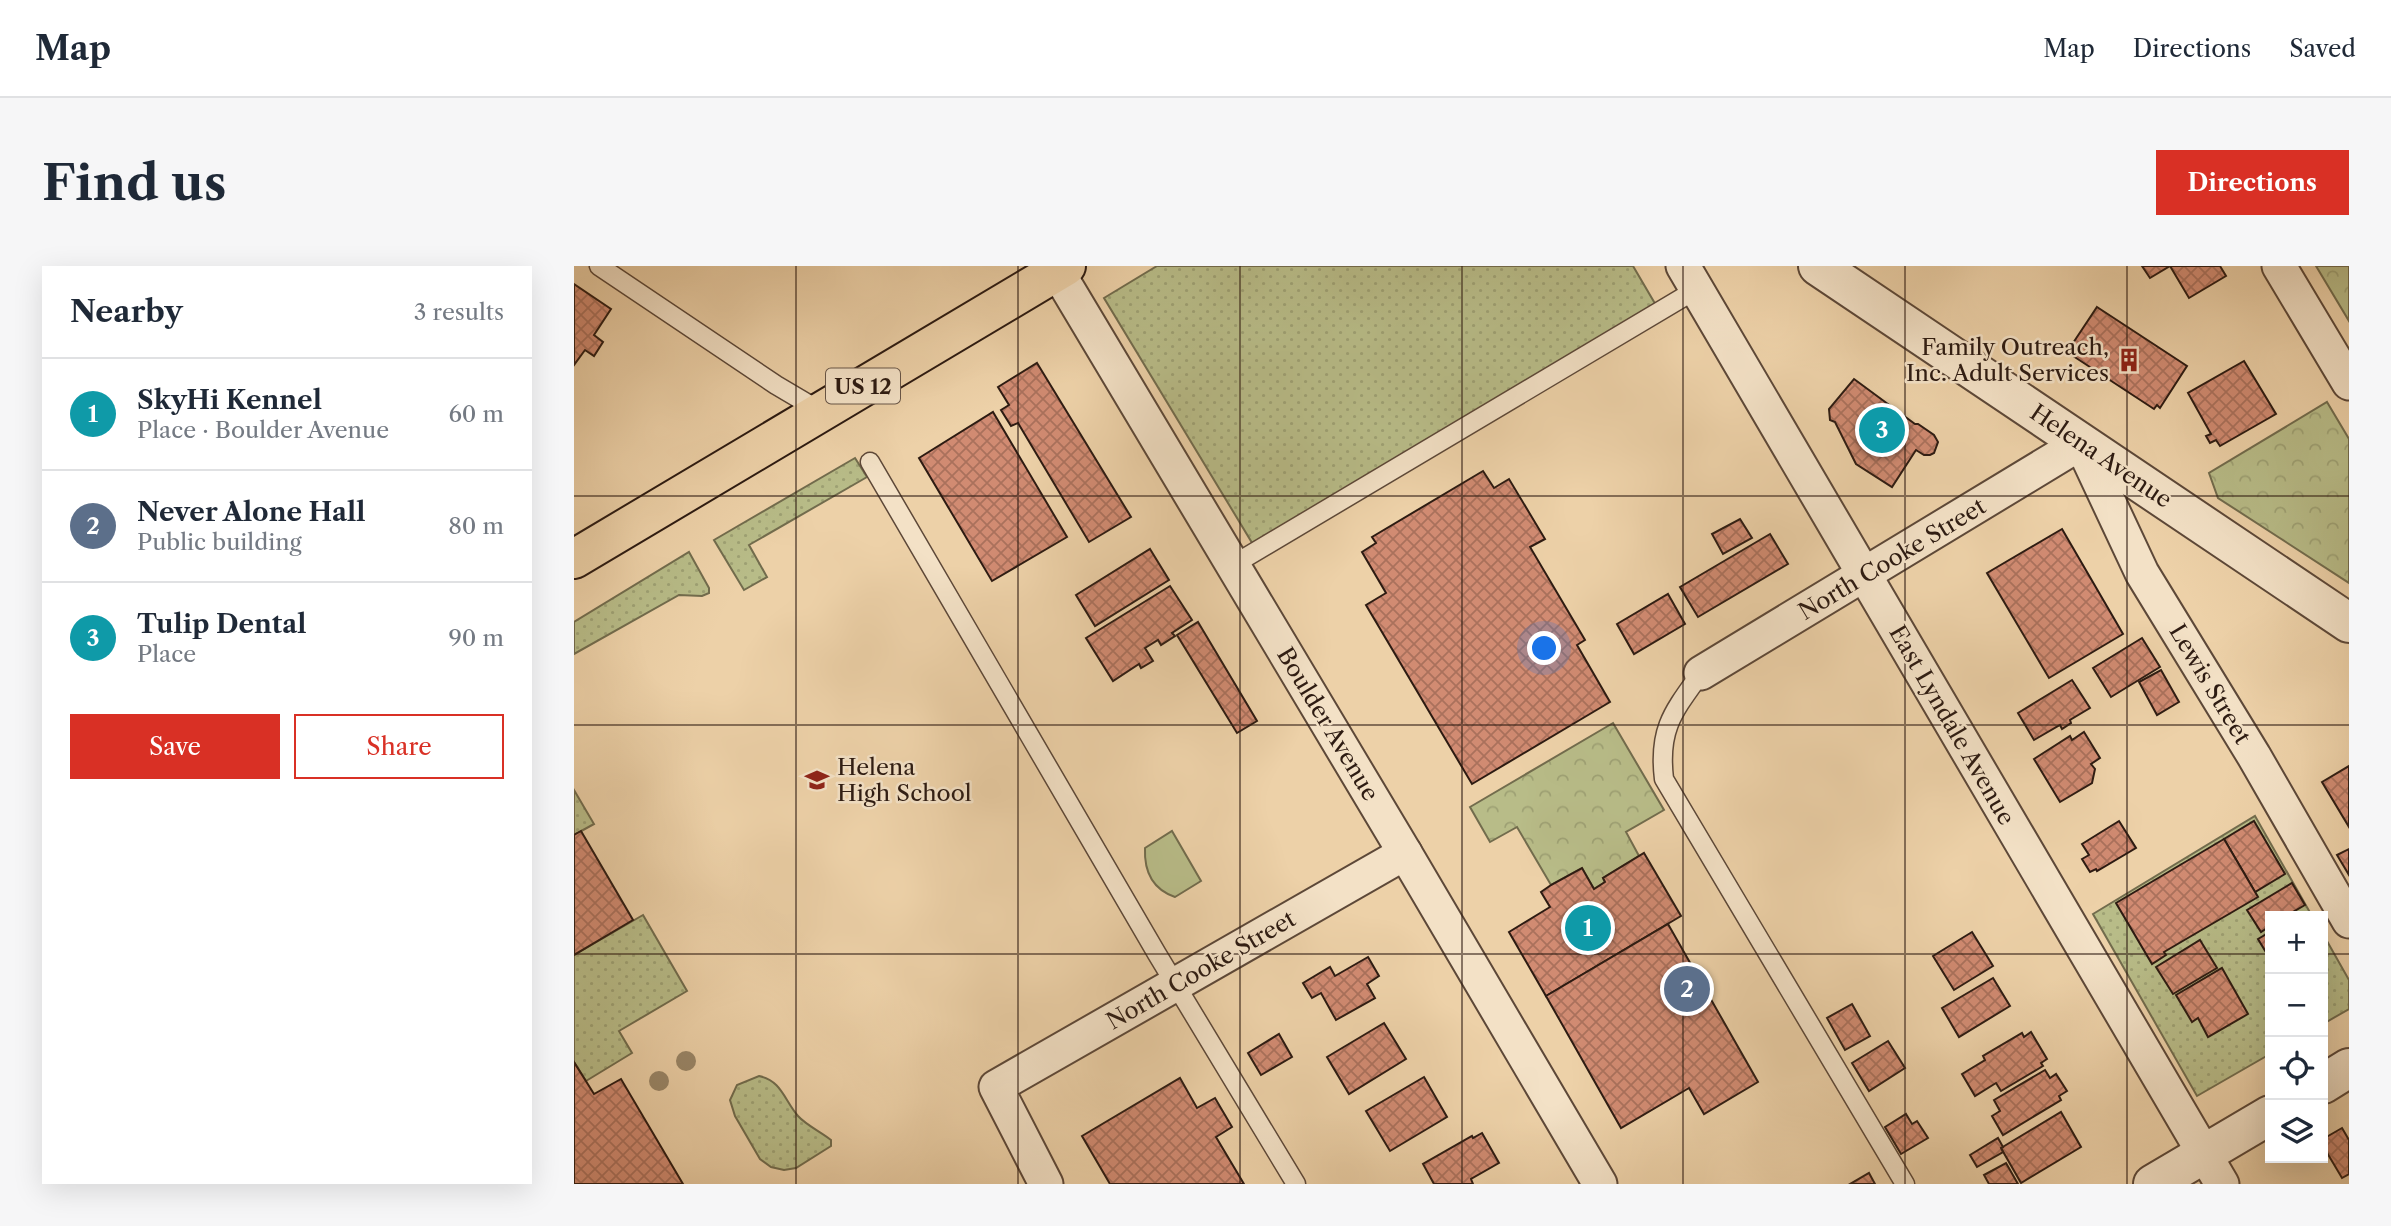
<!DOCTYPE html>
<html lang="en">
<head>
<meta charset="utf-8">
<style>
  body { margin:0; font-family:"Libre Caslon Text",serif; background:#f6f6f7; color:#1f2937 }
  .controls { position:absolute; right:21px; bottom:21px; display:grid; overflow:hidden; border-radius:0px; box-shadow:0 7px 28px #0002 }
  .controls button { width:63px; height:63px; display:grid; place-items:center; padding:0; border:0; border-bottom:2px solid #e0e1e3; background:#fff; color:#1f2937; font:35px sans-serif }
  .you { position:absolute; left:971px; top:383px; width:24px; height:24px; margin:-18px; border:5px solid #fff; border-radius:50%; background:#1a73e8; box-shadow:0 0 0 10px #1a73e833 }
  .badge { display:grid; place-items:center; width:46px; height:46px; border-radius:50%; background:#d93025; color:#fff; font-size:23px; font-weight:700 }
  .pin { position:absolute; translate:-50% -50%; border:4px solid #fff; box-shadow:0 2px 7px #0006 }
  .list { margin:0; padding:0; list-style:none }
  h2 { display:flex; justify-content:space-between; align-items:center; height:91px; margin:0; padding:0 28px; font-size:30px }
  h2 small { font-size:23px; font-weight:400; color:#747a83 }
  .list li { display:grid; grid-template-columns:46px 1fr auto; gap:21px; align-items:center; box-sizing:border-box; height:112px; padding:0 28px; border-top:2px solid #e0e1e3 }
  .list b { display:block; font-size:26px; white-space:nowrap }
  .list p { margin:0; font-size:23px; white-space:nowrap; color:#747a83 }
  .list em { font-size:23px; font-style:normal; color:#747a83 }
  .actions { display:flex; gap:14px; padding:21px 28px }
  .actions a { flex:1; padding:16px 0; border:2px solid #d93025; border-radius:0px; text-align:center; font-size:24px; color:#d93025 }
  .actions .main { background:#d93025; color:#fff }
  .icon { flex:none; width:38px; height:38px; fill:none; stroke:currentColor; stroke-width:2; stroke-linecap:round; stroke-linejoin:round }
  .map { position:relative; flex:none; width:1775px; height:918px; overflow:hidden; border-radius:0px }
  header { display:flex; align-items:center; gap:42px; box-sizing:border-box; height:98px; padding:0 35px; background:#fff; border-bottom:2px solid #e0e1e3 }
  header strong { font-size:33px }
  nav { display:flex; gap:38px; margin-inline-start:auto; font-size:24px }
  .intro { display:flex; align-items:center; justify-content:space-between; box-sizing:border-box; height:168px; padding:0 42px }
  h1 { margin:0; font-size:49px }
  .button { padding:18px 32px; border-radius:0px; background:#d93025; color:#fff; font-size:24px; font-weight:700 }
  main { display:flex; gap:42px; padding:0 42px }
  aside { flex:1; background:#fff; border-radius:0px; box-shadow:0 7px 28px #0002 }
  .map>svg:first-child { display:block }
  .grass { fill:url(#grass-dots); stroke:#726c4d; stroke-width:2 }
  .park { fill:url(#park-crowns); stroke:#726c4d; stroke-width:2 }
  .pitch { fill:#b8bc88; stroke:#726c4d; stroke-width:2 }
  .building { fill:url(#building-cross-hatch); stroke:#2d1b12; stroke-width:2 }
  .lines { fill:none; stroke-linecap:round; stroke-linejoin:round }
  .service-casing { stroke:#5d4838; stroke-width:21 }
  .minor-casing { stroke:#5d4838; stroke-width:37 }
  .tertiary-casing { stroke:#5d4838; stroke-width:42 }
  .trunk-casing { stroke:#2d1b12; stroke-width:42 }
  .service { stroke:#f3e1c6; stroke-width:18 }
  .minor { stroke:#f3e1c6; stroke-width:33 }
  .tertiary { stroke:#f3e1c6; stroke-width:38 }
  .trunk { stroke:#edd1a8; stroke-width:38 }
  .tree { fill:#9a8769 }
  .grid { fill:none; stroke:#2d1b12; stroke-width:2; stroke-opacity:0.55 }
  .labels { text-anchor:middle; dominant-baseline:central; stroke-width:5; stroke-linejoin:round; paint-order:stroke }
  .shield { fill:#f3e1c6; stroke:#685648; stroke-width:2 }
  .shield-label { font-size:21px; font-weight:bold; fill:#2d1b12 }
  .poi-label { font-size:23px; fill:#2d1b12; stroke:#f3e1c6; text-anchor:end }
  .street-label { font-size:23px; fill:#2d1b12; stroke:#f3e1c6 }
</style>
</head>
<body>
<header>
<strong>Map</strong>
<nav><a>Map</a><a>Directions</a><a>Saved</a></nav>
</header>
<div class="intro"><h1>Find us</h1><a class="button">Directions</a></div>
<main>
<aside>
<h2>Nearby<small>3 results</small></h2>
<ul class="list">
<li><span class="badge" style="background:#0f9aa8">1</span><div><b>SkyHi Kennel</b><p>Place · Boulder Avenue</p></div><em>60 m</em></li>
<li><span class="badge" style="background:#5c6f8a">2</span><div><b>Never Alone Hall</b><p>Public building</p></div><em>80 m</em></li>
<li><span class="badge" style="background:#0f9aa8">3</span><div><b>Tulip Dental</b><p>Place</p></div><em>90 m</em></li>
</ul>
<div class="actions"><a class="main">Save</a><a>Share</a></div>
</aside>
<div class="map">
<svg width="1775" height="918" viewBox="0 0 1775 918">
  <defs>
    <pattern id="grass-dots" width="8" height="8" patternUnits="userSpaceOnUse" patternTransform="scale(1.75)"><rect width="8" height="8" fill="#b8bc88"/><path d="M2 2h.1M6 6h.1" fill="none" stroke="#9ea174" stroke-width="1.8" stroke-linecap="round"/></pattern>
    <pattern id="park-crowns" width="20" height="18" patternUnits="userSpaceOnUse" patternTransform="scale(1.75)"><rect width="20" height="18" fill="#b8bc88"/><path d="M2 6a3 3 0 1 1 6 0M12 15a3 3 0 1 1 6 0" fill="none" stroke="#9ea174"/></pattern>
    <pattern id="building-cross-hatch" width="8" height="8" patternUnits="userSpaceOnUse" patternTransform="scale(1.75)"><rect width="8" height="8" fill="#d18b72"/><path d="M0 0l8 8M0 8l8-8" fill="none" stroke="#aa715c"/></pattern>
  </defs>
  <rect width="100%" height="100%" fill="#edd1a8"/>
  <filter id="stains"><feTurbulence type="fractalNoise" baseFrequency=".00286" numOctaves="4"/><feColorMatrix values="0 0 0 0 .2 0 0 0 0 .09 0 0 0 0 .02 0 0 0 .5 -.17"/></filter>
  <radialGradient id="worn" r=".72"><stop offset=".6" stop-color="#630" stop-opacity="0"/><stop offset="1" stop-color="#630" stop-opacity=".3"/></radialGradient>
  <!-- grass -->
  <g class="grass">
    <path d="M 583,0 L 1059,0 L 1083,41 L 683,285 L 530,32 Z"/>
    <path d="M 281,192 L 293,211 L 175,279 L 193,311 L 170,324 L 140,274 Z"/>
    <path d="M 115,286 L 135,322 L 135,327 L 128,330 L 105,329 L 0,388 L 0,356 Z"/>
    <path d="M 0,524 L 20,558 L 0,569 Z"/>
    <path d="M 1681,550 L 1738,650 L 1696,650 L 1696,788 L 1623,830 L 1519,648 Z"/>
    <path d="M 69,649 L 113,725 L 45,765 L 58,787 L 12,815 L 0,796 L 0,689 Z"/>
    <path d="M 1749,668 L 1775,714 L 1775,743 L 1749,758 Z"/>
    <path d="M 185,810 C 208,815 210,834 224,850 C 232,859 247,866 257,874 L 257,880 L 222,902 L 210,904 L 197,901 L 186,893 L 161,850 L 156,834 L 163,819 Z"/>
  </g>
  <!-- park -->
  <g class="park">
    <path d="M 1742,0 L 1775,0 L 1775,55 Z"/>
    <path d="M 1753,136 L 1775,173 L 1775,317 L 1644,232 L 1635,207 Z"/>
    <path d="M 1039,457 L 1090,544 L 1052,566 L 1065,590 L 1029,612 L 1031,616 L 1020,623 L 1008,602 L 977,619 L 943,561 L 916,576 L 896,541 Z"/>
  </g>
  <!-- pitch -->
  <path class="pitch" d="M 598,565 L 627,615 L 601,631 C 578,623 570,605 571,582 Z"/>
  <!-- building -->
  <g class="building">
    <path d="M 1568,0 L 1596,0 L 1576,12 Z"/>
    <path d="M 1596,0 L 1646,0 L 1652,10 L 1615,32 Z"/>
    <path d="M 0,18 L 37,43 L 20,69 L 29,76 L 20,90 L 11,84 L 0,99 Z"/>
    <path d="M 1523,41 L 1613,100 L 1586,142 L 1583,139 L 1580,143 L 1496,88 L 1499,82 L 1497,80 Z"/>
    <path d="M 1670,95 L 1702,148 L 1646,180 L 1642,174 L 1636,177 L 1632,170 L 1637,168 L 1614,127 Z"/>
    <path d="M 463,97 L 557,251 L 515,276 L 444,157 L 437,160 L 427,144 L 435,139 L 424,121 Z"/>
    <path d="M 1280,113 L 1341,158 L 1344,158 L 1360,169 L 1364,176 L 1360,187 L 1356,189 L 1350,189 L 1342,184 L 1318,221 L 1282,198 L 1261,156 L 1256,154 L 1255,143 Z"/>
    <path d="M 419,146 L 493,271 L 418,315 L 345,192 Z"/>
    <path d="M 909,205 L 920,222 L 935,213 L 971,273 L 956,281 L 1011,374 L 1003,379 L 1036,436 L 898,518 L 792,339 L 812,327 L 788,286 L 802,277 L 798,271 Z"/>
    <path d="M 1166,253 L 1178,272 L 1149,288 L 1138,268 Z"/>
    <path d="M 1488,263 L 1549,368 L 1475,412 L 1413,307 Z"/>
    <path d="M 1196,268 L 1214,298 L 1124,351 L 1106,321 Z"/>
    <path d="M 576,283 L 595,314 L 521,360 L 502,329 Z"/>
    <path d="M 596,320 L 618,354 L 598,367 L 601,370 L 587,379 L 584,374 L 571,382 L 579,395 L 567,402 L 565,398 L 539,415 L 512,372 Z"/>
    <path d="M 1094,328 L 1111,358 L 1060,388 L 1043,358 Z"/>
    <path d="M 624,356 L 683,455 L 663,467 L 603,369 Z"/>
    <path d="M 1568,372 L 1586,401 L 1537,431 L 1519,402 Z"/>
    <path d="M 1587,404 L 1605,436 L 1583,449 L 1565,416 Z"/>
    <path d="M 1498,414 L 1516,442 L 1496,454 L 1497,457 L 1488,463 L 1486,459 L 1460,474 L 1444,447 Z"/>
    <path d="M 1510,466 L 1526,492 L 1517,498 L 1521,503 L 1518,517 L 1486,536 L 1460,493 L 1496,470 L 1498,474 Z"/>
    <path d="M 1775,500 L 1775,561 L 1748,516 Z"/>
    <path d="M 1545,555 L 1562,582 L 1523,605 L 1522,603 L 1516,606 L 1508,593 L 1515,589 L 1508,578 Z"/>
    <path d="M 1680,555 L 1711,608 L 1681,626 L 1650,573 Z"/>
    <path d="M 7,565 L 59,654 L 0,689 L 0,569 Z"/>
    <path d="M 1650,573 L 1684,631 L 1590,686 L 1592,689 L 1578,698 L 1542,637 Z"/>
    <path d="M 1775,583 L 1775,609 L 1763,589 Z"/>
    <path d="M 1070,587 L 1107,650 L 972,730 L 935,666 L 976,641 L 967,626 L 977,619 L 1008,602 L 1020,623 L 1031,616 L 1029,612 Z"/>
    <path d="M 1718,617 L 1731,639 L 1712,650 L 1696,650 L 1696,660 L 1687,666 L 1673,644 Z"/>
    <path d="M 1094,658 L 1184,816 L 1130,848 L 1115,822 L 1047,862 L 972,730 Z"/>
    <path d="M 1398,666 L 1419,700 L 1380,724 L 1359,690 Z"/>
    <path d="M 1696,666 L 1696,693 L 1684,673 Z"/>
    <path d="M 1626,674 L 1643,702 L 1599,728 L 1582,701 Z"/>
    <path d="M 794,691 L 805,710 L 793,718 L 801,732 L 762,754 L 747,727 L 738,732 L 729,717 L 756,701 L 761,710 Z"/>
    <path d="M 1648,702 L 1674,748 L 1634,771 L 1624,752 L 1618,756 L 1602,729 Z"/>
    <path d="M 1419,712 L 1436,740 L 1385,771 L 1368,742 Z"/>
    <path d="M 1278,738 L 1296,770 L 1271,784 L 1253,752 Z"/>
    <path d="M 810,757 L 832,793 L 775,828 L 753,791 Z"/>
    <path d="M 1457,766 L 1473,793 L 1467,797 L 1469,800 L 1427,825 L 1422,817 L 1401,830 L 1388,808 L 1411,794 L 1409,790 L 1448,767 L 1450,771 Z"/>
    <path d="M 705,768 L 718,791 L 687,809 L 674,787 Z"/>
    <path d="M 1314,775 L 1331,802 L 1295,825 L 1278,797 Z"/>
    <path d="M 0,796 L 20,828 L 47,813 L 109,918 L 0,918 Z"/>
    <path d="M 1471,804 L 1476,812 L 1482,808 L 1493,825 L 1485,830 L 1487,834 L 1429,869 L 1418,850 L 1426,845 L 1420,834 Z"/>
    <path d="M 850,811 L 873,851 L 816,885 L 792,845 Z"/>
    <path d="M 606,812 L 623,842 L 641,832 L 658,861 L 642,871 L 670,918 L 536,918 L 508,870 Z"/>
    <path d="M 1487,846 L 1507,881 L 1447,917 L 1427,882 Z"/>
    <path d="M 1332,848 L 1338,858 L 1343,855 L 1354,872 L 1327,888 L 1311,861 Z"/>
    <path d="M 1768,862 L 1775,874 L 1775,908 L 1768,912 L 1749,880 L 1749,873 Z"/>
    <path d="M 908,867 L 925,897 L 897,913 L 899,918 L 860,918 L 849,898 L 898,870 L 899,872 Z"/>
    <path d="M 1424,872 L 1429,881 L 1427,882 L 1429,886 L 1403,901 L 1396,889 Z"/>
    <path d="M 1432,897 L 1444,918 L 1415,918 L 1410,909 Z"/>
    <path d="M 1295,907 L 1301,918 L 1276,918 Z"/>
  </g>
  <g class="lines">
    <!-- service casing -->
    <g class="service-casing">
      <g id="service">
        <path d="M 25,0 L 202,119 L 246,145"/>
        <path d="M 296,196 L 583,688 L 722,918"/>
        <path d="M 659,299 L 1123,23"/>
        <path d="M 1127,407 C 1099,446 1084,463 1090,513 L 1331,918"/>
      </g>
    </g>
    <!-- minor casing -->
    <g class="minor-casing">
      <g id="minor">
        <path d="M 480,0 L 831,587 L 1026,918"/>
        <path d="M 1109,0 L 1648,918"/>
        <path d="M 1705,0 L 1775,117"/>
        <path d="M 1127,407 L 1507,177 L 1568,307 L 1680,490 L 1775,655"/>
        <path d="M 472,918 L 422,821 L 831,587"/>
      </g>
    </g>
    <!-- tertiary casing -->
    <g class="tertiary-casing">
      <g id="tertiary">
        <path d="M 1244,0 L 1775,357"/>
        <path d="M 1749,818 L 1775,802"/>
        <path d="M 1579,918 L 1696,849"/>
      </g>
    </g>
    <!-- trunk casing -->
    <g class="trunk-casing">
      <path id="trunk" d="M 0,293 L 492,0"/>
    </g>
    <!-- service -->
    <use href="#service" class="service"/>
    <!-- minor -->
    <use href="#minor" class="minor"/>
    <!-- tertiary -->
    <use href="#tertiary" class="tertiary"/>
    <!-- trunk -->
    <use href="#trunk" class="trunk"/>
  </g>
  <!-- trees -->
  <g class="tree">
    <circle cx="112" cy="795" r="10"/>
    <circle cx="85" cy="815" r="10"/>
  </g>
  <!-- grid -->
  <path class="grid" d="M 222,0 L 222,918M 444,0 L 444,918M 666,0 L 666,918M 888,0 L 888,918M 1109,0 L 1109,918M 1331,0 L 1331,918M 1553,0 L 1553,918M 0,230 L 1775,230M 0,459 L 1775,459M 0,688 L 1696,688M 1749,688 L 1775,688"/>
  <!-- icons -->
  <defs>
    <g id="building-bare" transform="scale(1.89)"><path d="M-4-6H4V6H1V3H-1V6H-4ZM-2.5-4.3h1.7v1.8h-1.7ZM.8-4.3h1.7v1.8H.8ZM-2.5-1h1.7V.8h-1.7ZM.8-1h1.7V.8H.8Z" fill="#8f2418" stroke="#f3e1c6" stroke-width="2.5" paint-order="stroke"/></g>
    <g id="school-bare" transform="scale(1.89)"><path d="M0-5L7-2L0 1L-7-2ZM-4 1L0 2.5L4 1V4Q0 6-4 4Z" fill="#8f2418" stroke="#f3e1c6" stroke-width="2.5" paint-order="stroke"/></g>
  </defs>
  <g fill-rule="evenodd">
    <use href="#building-bare" x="1555" y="94"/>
    <use href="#school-bare" x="243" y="514"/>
  </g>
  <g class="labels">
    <!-- shield labels -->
    <rect class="shield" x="252" y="102.5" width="74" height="35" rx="5"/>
    <g class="shield-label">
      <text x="289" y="120">US 12</text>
    </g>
    <!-- poi labels -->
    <g class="poi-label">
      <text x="1535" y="81">Family Outreach,<tspan x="1535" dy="26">Inc. Adult Services</tspan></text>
      <text x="263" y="501" text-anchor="start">Helena<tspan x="263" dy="26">High School</tspan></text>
    </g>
    <!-- street labels -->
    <g class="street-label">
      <text transform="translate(1527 190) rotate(34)">Helena Avenue</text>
      <text transform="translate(1318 293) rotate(-31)">North Cooke Street</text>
      <text transform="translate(1636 418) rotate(59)">Lewis Street</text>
      <text transform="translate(754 458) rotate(59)">Boulder Avenue</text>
      <text transform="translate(1378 459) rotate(60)">East Lyndale Avenue</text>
      <text transform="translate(627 704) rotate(-30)">North Cooke Street</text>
    </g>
  </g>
  <rect width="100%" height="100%" filter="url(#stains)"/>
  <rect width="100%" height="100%" fill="url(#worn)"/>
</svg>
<div class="controls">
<button>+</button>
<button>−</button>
<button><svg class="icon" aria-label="locate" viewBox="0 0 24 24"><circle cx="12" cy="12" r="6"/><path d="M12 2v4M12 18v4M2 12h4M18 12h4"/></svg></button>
<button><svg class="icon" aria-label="layers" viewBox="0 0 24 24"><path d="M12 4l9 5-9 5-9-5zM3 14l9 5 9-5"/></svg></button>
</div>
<div class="you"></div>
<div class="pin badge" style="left:1014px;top:662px;background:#0f9aa8">1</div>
<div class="pin badge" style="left:1113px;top:723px;background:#5c6f8a">2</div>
<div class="pin badge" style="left:1308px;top:164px;background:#0f9aa8">3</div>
</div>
</main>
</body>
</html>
